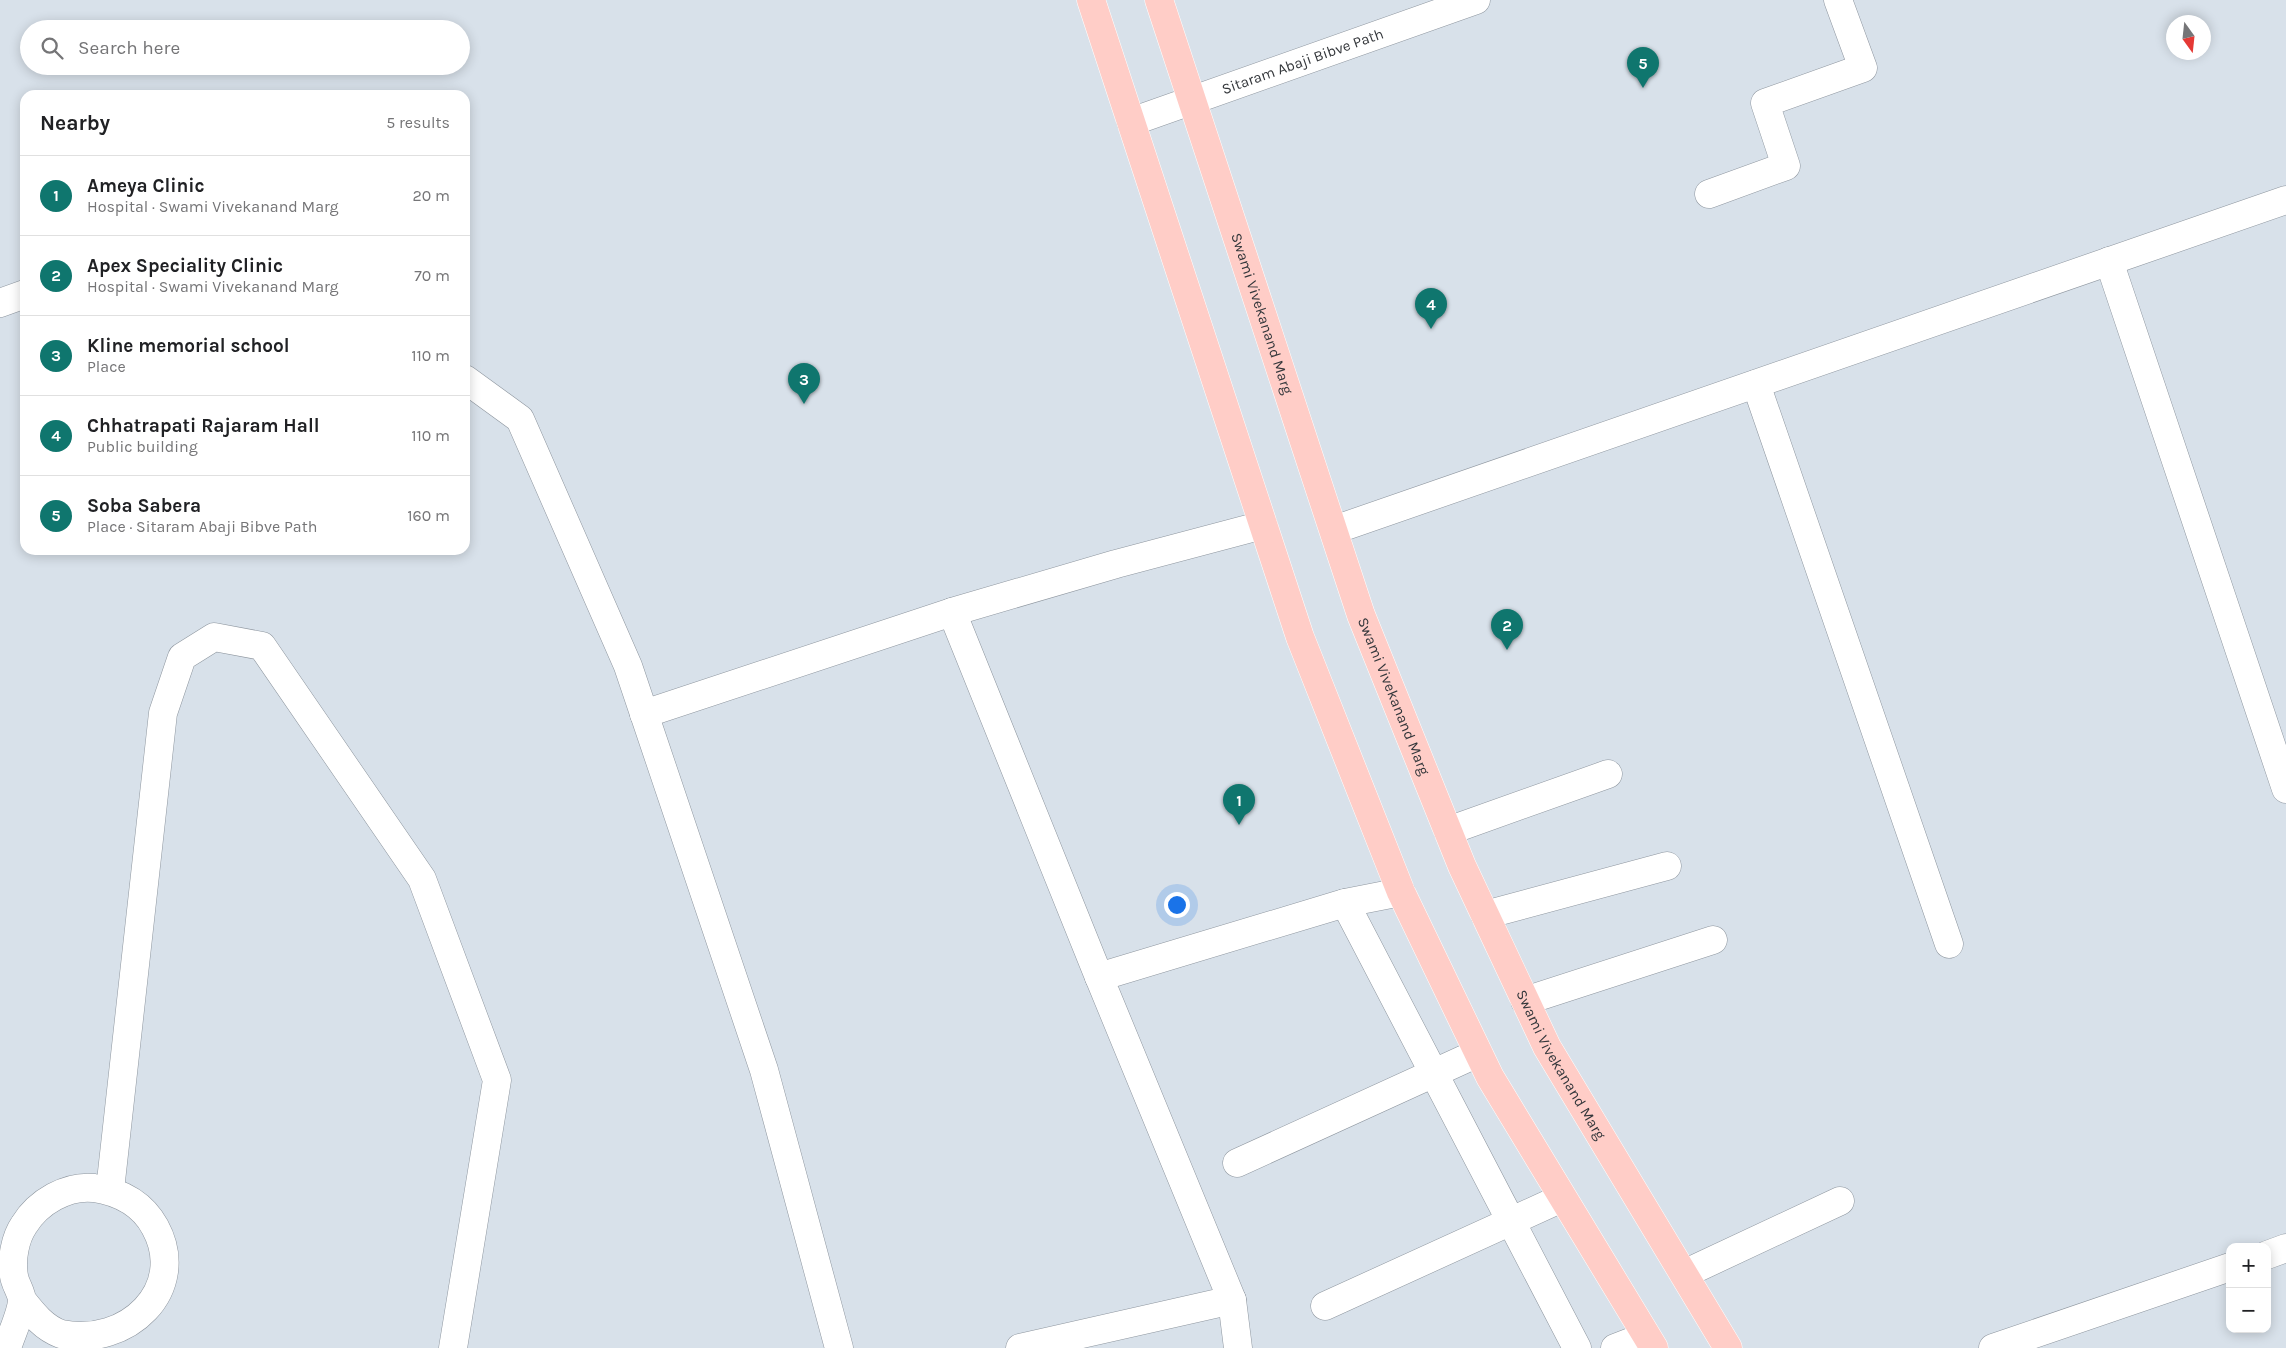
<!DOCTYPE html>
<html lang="en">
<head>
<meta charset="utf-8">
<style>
  body { margin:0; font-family:Karla,sans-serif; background:#f2f2f2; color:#202124 }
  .controls { position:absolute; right:15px; bottom:15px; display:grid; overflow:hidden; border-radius:10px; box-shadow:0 2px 12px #0003 }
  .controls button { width:45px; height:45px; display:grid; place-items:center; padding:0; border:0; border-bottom:1px solid #e0e0e0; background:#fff; color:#202124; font:25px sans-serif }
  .compass { position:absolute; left:2166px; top:15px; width:45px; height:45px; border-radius:50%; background:#fff; box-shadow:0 2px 12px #0003; rotate:165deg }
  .you { position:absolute; left:1176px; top:904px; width:18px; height:18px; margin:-12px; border:4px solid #fff; border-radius:50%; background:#1a73e8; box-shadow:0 0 0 8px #1a73e833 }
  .badge { display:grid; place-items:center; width:32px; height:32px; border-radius:50%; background:#0f766e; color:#fff; font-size:16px; font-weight:700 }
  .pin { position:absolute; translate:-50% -41px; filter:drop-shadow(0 1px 2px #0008) }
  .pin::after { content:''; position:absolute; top:26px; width:18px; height:15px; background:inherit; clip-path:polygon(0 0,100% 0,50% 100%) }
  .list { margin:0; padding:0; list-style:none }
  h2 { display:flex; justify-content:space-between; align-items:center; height:65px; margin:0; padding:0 20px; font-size:21px }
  h2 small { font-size:16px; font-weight:400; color:#757577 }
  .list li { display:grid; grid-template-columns:32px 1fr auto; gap:15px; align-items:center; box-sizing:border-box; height:80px; padding:0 20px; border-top:1px solid #e0e0e0 }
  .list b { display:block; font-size:19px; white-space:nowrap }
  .list p { margin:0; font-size:16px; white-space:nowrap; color:#757577 }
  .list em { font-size:16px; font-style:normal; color:#757577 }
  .icon { flex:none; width:28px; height:28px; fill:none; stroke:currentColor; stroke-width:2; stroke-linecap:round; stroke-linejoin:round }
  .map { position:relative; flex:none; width:2286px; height:1348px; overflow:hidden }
  .search { position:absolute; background:#fff; box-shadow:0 2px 12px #0003; left:20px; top:20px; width:450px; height:55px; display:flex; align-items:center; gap:12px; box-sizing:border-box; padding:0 18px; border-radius:28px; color:#757577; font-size:19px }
  .panel { position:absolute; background:#fff; box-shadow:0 2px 12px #0003; left:20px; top:90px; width:450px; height:465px; border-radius:15px }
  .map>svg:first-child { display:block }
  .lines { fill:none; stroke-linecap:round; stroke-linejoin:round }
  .minor-casing { stroke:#8e969f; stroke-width:29 }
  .major-casing { stroke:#fff; stroke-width:29 }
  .minor { stroke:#fff; stroke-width:28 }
  .major { stroke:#ffcdc7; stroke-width:28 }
  .labels { text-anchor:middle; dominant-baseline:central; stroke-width:5; stroke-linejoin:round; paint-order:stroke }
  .street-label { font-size:15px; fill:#34373b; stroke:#e5eef7 }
</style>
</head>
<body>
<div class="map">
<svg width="2286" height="1348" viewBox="0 0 2286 1348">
  <rect width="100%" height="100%" fill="#d8e1ea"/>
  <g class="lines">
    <!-- minor casing -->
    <g class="minor-casing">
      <g id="minor">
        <path id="s1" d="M 1131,122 L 1476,0"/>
        <path d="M 1709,194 L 1786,166 L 1765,103 L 1863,68 L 1838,0"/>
        <path d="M 2109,261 L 2286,789"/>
        <path d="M 0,303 L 25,294"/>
        <path d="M 465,379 L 520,419 L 628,666 L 764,1070 L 839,1348"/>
        <path d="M 1756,384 L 1949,944"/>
        <path d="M 1334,530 L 2286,200"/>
        <path d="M 952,612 L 1099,977"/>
        <path d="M 644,714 L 952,612 L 1116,564 L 1263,525"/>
        <path d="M 1448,831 L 1608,774"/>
        <path d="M 1345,903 L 1577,1348"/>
        <path d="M 1485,915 L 1667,866"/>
        <path d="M 1525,1001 L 1713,940"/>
        <path d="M 1237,1163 L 1478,1053"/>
        <path d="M 110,1190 L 163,713 L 182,657 L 214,637 L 262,646 L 422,879 L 497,1080 L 453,1348"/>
        <path d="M 2267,1255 L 2286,1248"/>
        <path d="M 1684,1274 L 1840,1201"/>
        <path d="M 1325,1306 L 1562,1198"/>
        <path d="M 7,1348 C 11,1335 21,1314 22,1301 C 22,1293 15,1284 14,1276 C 11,1260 15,1238 24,1225 C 38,1202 67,1185 94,1188 C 120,1192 142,1203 155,1227 C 189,1289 127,1348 61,1334 C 44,1328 33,1314 22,1300"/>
        <path d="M 1020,1348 L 1232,1300"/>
        <path d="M 1238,1348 L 1232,1300 L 1099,977 L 1345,903 L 1401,892"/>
        <path d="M 1615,1348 L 1646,1336"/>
        <path d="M 1993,1348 L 2230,1267"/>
      </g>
    </g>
    <!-- major casing -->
    <g class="major-casing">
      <g id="major">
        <path d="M 1091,0 L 1300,637 L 1401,892 L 1490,1077 L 1654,1348"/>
        <path id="s2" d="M 1159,0 L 1361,615 L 1462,866 L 1547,1047 L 1728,1348"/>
      </g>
    </g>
    <!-- minor -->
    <use href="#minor" class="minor"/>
    <!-- major -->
    <use href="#major" class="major"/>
  </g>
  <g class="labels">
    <!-- street labels -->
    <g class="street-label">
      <text stroke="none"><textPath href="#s1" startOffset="182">Sitaram Abaji Bibve Path</textPath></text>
      <text stroke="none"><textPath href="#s2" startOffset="330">Swami Vivekanand Marg</textPath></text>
      <text stroke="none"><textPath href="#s2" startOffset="735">Swami Vivekanand Marg</textPath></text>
      <text stroke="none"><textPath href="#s2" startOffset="1140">Swami Vivekanand Marg</textPath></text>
    </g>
  </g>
</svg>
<div class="controls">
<button>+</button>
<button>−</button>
</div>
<svg class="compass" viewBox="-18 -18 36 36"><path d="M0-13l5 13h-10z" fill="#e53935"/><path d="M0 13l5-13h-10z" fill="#757577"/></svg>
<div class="you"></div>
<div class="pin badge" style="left:1239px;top:825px">1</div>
<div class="pin badge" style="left:1507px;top:650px">2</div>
<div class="pin badge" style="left:804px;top:404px">3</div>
<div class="pin badge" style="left:1431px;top:329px">4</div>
<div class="pin badge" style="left:1643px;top:88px">5</div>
<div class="search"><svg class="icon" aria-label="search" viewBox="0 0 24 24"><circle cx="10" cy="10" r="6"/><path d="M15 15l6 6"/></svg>Search here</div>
<section class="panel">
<h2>Nearby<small>5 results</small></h2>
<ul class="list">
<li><span class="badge">1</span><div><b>Ameya Clinic</b><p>Hospital · Swami Vivekanand Marg</p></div><em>20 m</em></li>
<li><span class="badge">2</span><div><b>Apex Speciality Clinic</b><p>Hospital · Swami Vivekanand Marg</p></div><em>70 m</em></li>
<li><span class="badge">3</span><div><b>Kline memorial school</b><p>Place</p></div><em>110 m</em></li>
<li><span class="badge">4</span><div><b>Chhatrapati Rajaram Hall</b><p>Public building</p></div><em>110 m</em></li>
<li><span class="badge">5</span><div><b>Soba Sabera</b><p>Place · Sitaram Abaji Bibve Path</p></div><em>160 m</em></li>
</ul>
</section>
</div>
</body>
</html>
